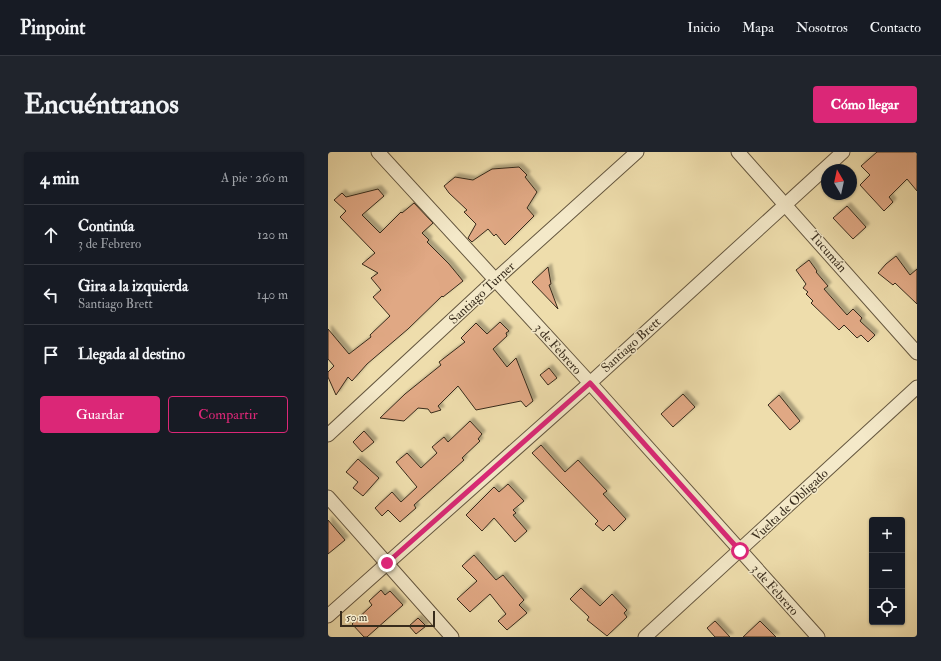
<!DOCTYPE html>
<html lang="es">
<head>
<meta charset="utf-8">
<style>
  body { margin:0; font-family:"IM FELL Double Pica",serif; background:#20242c; color:#f1f3f6 }
  .controls { position:absolute; right:12px; bottom:12px; display:grid; overflow:hidden; border-radius:4px; box-shadow:0 1px 3px #0004 }
  .controls button { width:36px; height:36px; display:grid; place-items:center; padding:0; border:0; border-bottom:1px solid #363941; background:#171b24; color:#f1f3f6; font:20px sans-serif }
  .compass { position:absolute; left:493px; top:12px; width:36px; height:36px; border-radius:50%; background:#171b24; box-shadow:0 1px 3px #0004; rotate:351deg }
  .scale { position:absolute; left:12px; bottom:10px; width:95px; box-sizing:border-box; padding-left:4px; border:2px solid #382c1c; border-top:0; font-size:11px; line-height:14px; white-space:nowrap; color:#382c1c; -webkit-text-stroke:3px #f4e9c9; paint-order:stroke }
  .stop { position:absolute; width:12px; height:12px; margin:-9px; border:3px solid #db2777; border-radius:50%; background:#fff }
  .stop.end { background:#db2777; border-color:#fff; box-shadow:0 1px 4px #0008 }
  .list { margin:0; padding:0; list-style:none }
  h2 { display:flex; justify-content:space-between; align-items:center; height:52px; margin:0; padding:0 16px; font-size:17px }
  h2 small { font-size:13px; font-weight:400; color:#9ea1a6 }
  .list li { display:grid; grid-template-columns:26px 1fr auto; gap:12px; align-items:center; box-sizing:border-box; height:60px; padding:0 16px; border-top:1px solid #363941 }
  .list b { display:block; font-size:15px; white-space:nowrap }
  .list p { margin:0; font-size:13px; white-space:nowrap; color:#9ea1a6 }
  .list em { font-size:13px; font-style:normal; color:#9ea1a6 }
  .actions { display:flex; gap:8px; padding:12px 16px }
  .actions a { flex:1; padding:9px 0; border:1px solid #db2777; border-radius:4px; text-align:center; font-size:14px; color:#db2777 }
  .actions .main { background:#db2777; color:#fff }
  .icon { flex:none; width:22px; height:22px; fill:none; stroke:currentColor; stroke-width:2; stroke-linecap:round; stroke-linejoin:round }
  .map { position:relative; flex:none; width:589px; height:485px; overflow:hidden; border-radius:4px }
  header { display:flex; align-items:center; gap:24px; box-sizing:border-box; height:56px; padding:0 20px; background:#171b24; border-bottom:1px solid #363941 }
  header strong { font-size:19px }
  nav { display:flex; gap:22px; margin-inline-start:auto; font-size:14px }
  .intro { display:flex; align-items:center; justify-content:space-between; box-sizing:border-box; height:96px; padding:0 24px }
  h1 { margin:0; font-size:28px }
  .button { padding:10px 18px; border-radius:4px; background:#db2777; color:#fff; font-size:14px; font-weight:700 }
  main { display:flex; gap:24px; padding:0 24px }
  aside { flex:1; background:#171b24; border-radius:4px; box-shadow:0 1px 3px #0004 }
  .map>svg:first-child { display:block }
  .building { fill:#e0a884; stroke:#382c1c; filter:url(#shadow) }
  .lines { fill:none; stroke-linecap:round; stroke-linejoin:round }
  .minor-casing { stroke:#665840; stroke-width:15 }
  .minor { stroke:#f4e9c9; stroke-width:13 }
  .route { stroke:#db2777; stroke-width:5 }
  .labels { text-anchor:middle; dominant-baseline:central; stroke-width:3; stroke-linejoin:round; paint-order:stroke }
  .street-label { font-size:13px; fill:#382c1c; stroke:#f4e9c9 }
</style>
</head>
<body>
<header>
<strong>Pinpoint</strong>
<nav><a>Inicio</a><a>Mapa</a><a>Nosotros</a><a>Contacto</a></nav>
</header>
<div class="intro"><h1>Encuéntranos</h1><a class="button">Cómo llegar</a></div>
<main>
<aside>
<h2>4 min<small>A pie · 260 m</small></h2>
<ul class="list">
<li><svg class="icon" aria-label="ahead" viewBox="0 0 24 24"><path d="M12 20V5M6 11l6-6 6 6"/></svg><div><b>Continúa</b><p>3 de Febrero</p></div><em>120 m</em></li>
<li><svg class="icon" aria-label="left" viewBox="0 0 24 24"><path d="M17 20v-9H6M10 6l-5 5 5 5"/></svg><div><b>Gira a la izquierda</b><p>Santiago Brett</p></div><em>140 m</em></li>
<li><svg class="icon" aria-label="arrive" viewBox="0 0 24 24"><path d="M6 21V4h12l-3 4 3 4H6"/></svg><div><b>Llegada al destino</b></div></li>
</ul>
<div class="actions"><a class="main">Guardar</a><a>Compartir</a></div>
</aside>
<div class="map">
<svg width="589" height="485" viewBox="0 0 589 485">
  <defs>
    <filter id="shadow"><feDropShadow dx="3.5" dy="-3.5" stdDeviation="1" flood-color="#0004"/></filter>
  </defs>
  <rect width="100%" height="100%" fill="#eeddac"/>
  <filter id="stains"><feTurbulence type="fractalNoise" baseFrequency=".005" numOctaves="4"/><feColorMatrix values="0 0 0 0 .2 0 0 0 0 .09 0 0 0 0 .02 0 0 0 .5 -.17"/></filter>
  <radialGradient id="worn" r=".72"><stop offset=".6" stop-color="#630" stop-opacity="0"/><stop offset="1" stop-color="#630" stop-opacity=".3"/></radialGradient>
  <!-- building -->
  <g class="building">
    <path d="M 549,0 L 589,0 L 589,39 L 579,27 L 561,45 L 565,50 L 556,59 L 532,33 L 542,23 L 533,14 Z"/>
    <path d="M 191,15 L 199,23 L 197,25 L 209,40 L 199,56 L 206,64 L 177,93 L 168,82 L 166,84 L 160,77 L 144,90 L 140,86 L 148,72 L 136,60 L 139,58 L 121,41 L 116,34 L 127,25 L 145,28 L 164,17 Z"/>
    <path d="M 50,37 L 56,44 L 34,63 L 52,81 L 73,60 L 74,61 L 86,51 L 105,71 L 94,81 L 101,88 L 99,90 L 121,112 L 135,129 L 115,145 L 114,144 L 80,177 L 39,212 L 24,229 L 20,225 L 8,243 L 0,225 L 0,220 L 6,214 L 0,207 L 0,177 L 21,202 L 43,185 L 42,183 L 62,164 L 45,145 L 53,138 L 43,126 L 50,121 L 34,112 L 47,101 L 12,65 L 18,59 L 6,48 L 14,41 L 18,45 Z"/>
    <path d="M 519,54 L 538,75 L 525,87 L 505,66 Z"/>
    <path d="M 568,104 L 582,123 L 589,117 L 589,152 L 567,131 L 565,133 L 550,121 L 558,112 Z"/>
    <path d="M 481,108 L 489,119 L 488,120 L 500,134 L 496,137 L 519,163 L 525,157 L 534,166 L 532,169 L 547,183 L 540,190 L 533,183 L 529,186 L 516,173 L 511,178 L 483,151 L 485,149 L 478,142 L 480,140 L 475,136 L 478,132 L 468,118 Z"/>
    <path d="M 220,115 L 223,132 L 221,133 L 230,157 L 204,130 Z"/>
    <path d="M 172,170 L 181,179 L 178,181 L 179,184 L 165,197 L 179,215 L 188,206 L 205,249 L 198,255 L 193,249 L 148,258 L 130,234 L 110,254 L 113,258 L 103,261 L 100,257 L 90,256 L 76,269 L 52,266 L 77,242 L 113,213 L 111,210 L 137,190 L 133,186 L 148,171 L 159,182 Z"/>
    <path d="M 221,216 L 229,226 L 220,233 L 212,223 Z"/>
    <path d="M 355,242 L 367,255 L 345,275 L 333,262 Z"/>
    <path d="M 451,243 L 472,269 L 462,278 L 440,253 Z"/>
    <path d="M 142,269 L 154,282 L 150,287 L 152,289 L 134,306 L 136,308 L 86,353 L 88,356 L 72,370 L 60,358 L 54,364 L 47,356 L 64,340 L 73,350 L 89,335 L 68,310 L 79,301 L 93,316 L 109,301 L 104,295 L 116,285 L 120,290 Z"/>
    <path d="M 36,279 L 46,290 L 34,300 L 25,290 Z"/>
    <path d="M 213,293 L 237,320 L 250,308 L 279,339 L 275,342 L 298,367 L 286,379 L 281,373 L 275,379 L 267,372 L 270,369 L 204,301 Z"/>
    <path d="M 30,307 L 51,326 L 35,344 L 25,336 L 30,330 L 18,320 Z"/>
    <path d="M 180,332 L 196,349 L 185,358 L 188,361 L 185,363 L 199,379 L 187,390 L 166,366 L 154,379 L 138,363 L 166,335 L 171,340 Z"/>
    <path d="M 0,368 L 17,388 L 0,402 Z"/>
    <path d="M 146,403 L 168,428 L 175,423 L 196,448 L 191,453 L 199,461 L 179,478 L 170,469 L 178,462 L 162,442 L 142,460 L 129,447 L 149,429 L 134,414 Z"/>
    <path d="M 253,436 L 272,454 L 284,442 L 299,458 L 296,461 L 299,465 L 279,484 L 259,468 L 261,465 L 242,447 Z"/>
    <path d="M 53,438 L 57,443 L 62,439 L 75,453 L 39,485 L 36,485 L 24,472 L 44,453 L 41,449 Z"/>
    <path d="M 90,466 L 98,474 L 88,482 L 81,474 Z"/>
    <path d="M 387,469 L 402,485 L 387,485 L 379,476 Z"/>
    <path d="M 432,469 L 448,485 L 415,485 Z"/>
  </g>
  <g class="lines">
    <!-- minor casing -->
    <g class="minor-casing">
      <g id="minor">
        <path d="M 50,0 L 262,231 L 490,485"/>
        <path d="M 410,0 L 589,201"/>
        <path d="M 0,283 L 167,128 L 309,0"/>
        <path d="M 0,345 L 124,485"/>
        <path d="M 0,464 L 262,231 L 515,0"/>
        <path d="M 317,485 L 589,235"/>
      </g>
    </g>
    <!-- minor -->
    <use href="#minor" class="minor"/>
  </g>
  <g class="lines">
    <!-- route -->
    <path class="route" d="M 59,411 L 262,231 L 412,399"/>
  </g>
  <g class="labels">
    <!-- street labels -->
    <g class="street-label">
      <text transform="translate(500 100) rotate(49)">Tucumán</text>
      <text transform="translate(154 141) rotate(-43)">Santiago Turner</text>
      <text transform="translate(303 193) rotate(-42)">Santiago Brett</text>
      <text transform="translate(230 197) rotate(48)">3 de Febrero</text>
      <text transform="translate(462 353) rotate(-43)">Vuelta de Obligado</text>
      <text transform="translate(447 438) rotate(48)">3 de Febrero</text>
    </g>
  </g>
  <rect width="100%" height="100%" filter="url(#stains)"/>
  <rect width="100%" height="100%" fill="url(#worn)"/>
</svg>
<div class="controls">
<button>+</button>
<button>−</button>
<button><svg class="icon" aria-label="locate" viewBox="0 0 24 24"><circle cx="12" cy="12" r="6"/><path d="M12 2v4M12 18v4M2 12h4M18 12h4"/></svg></button>
</div>
<svg class="compass" viewBox="-18 -18 36 36"><path d="M0-13l5 13h-10z" fill="#e53935"/><path d="M0 13l5-13h-10z" fill="#9ea1a6"/></svg>
<div class="scale">50 m</div>
<div class="stop" style="left:412px;top:399px"></div>
<div class="stop end" style="left:59px;top:411px"></div>
</div>
</main>
</body>
</html>
